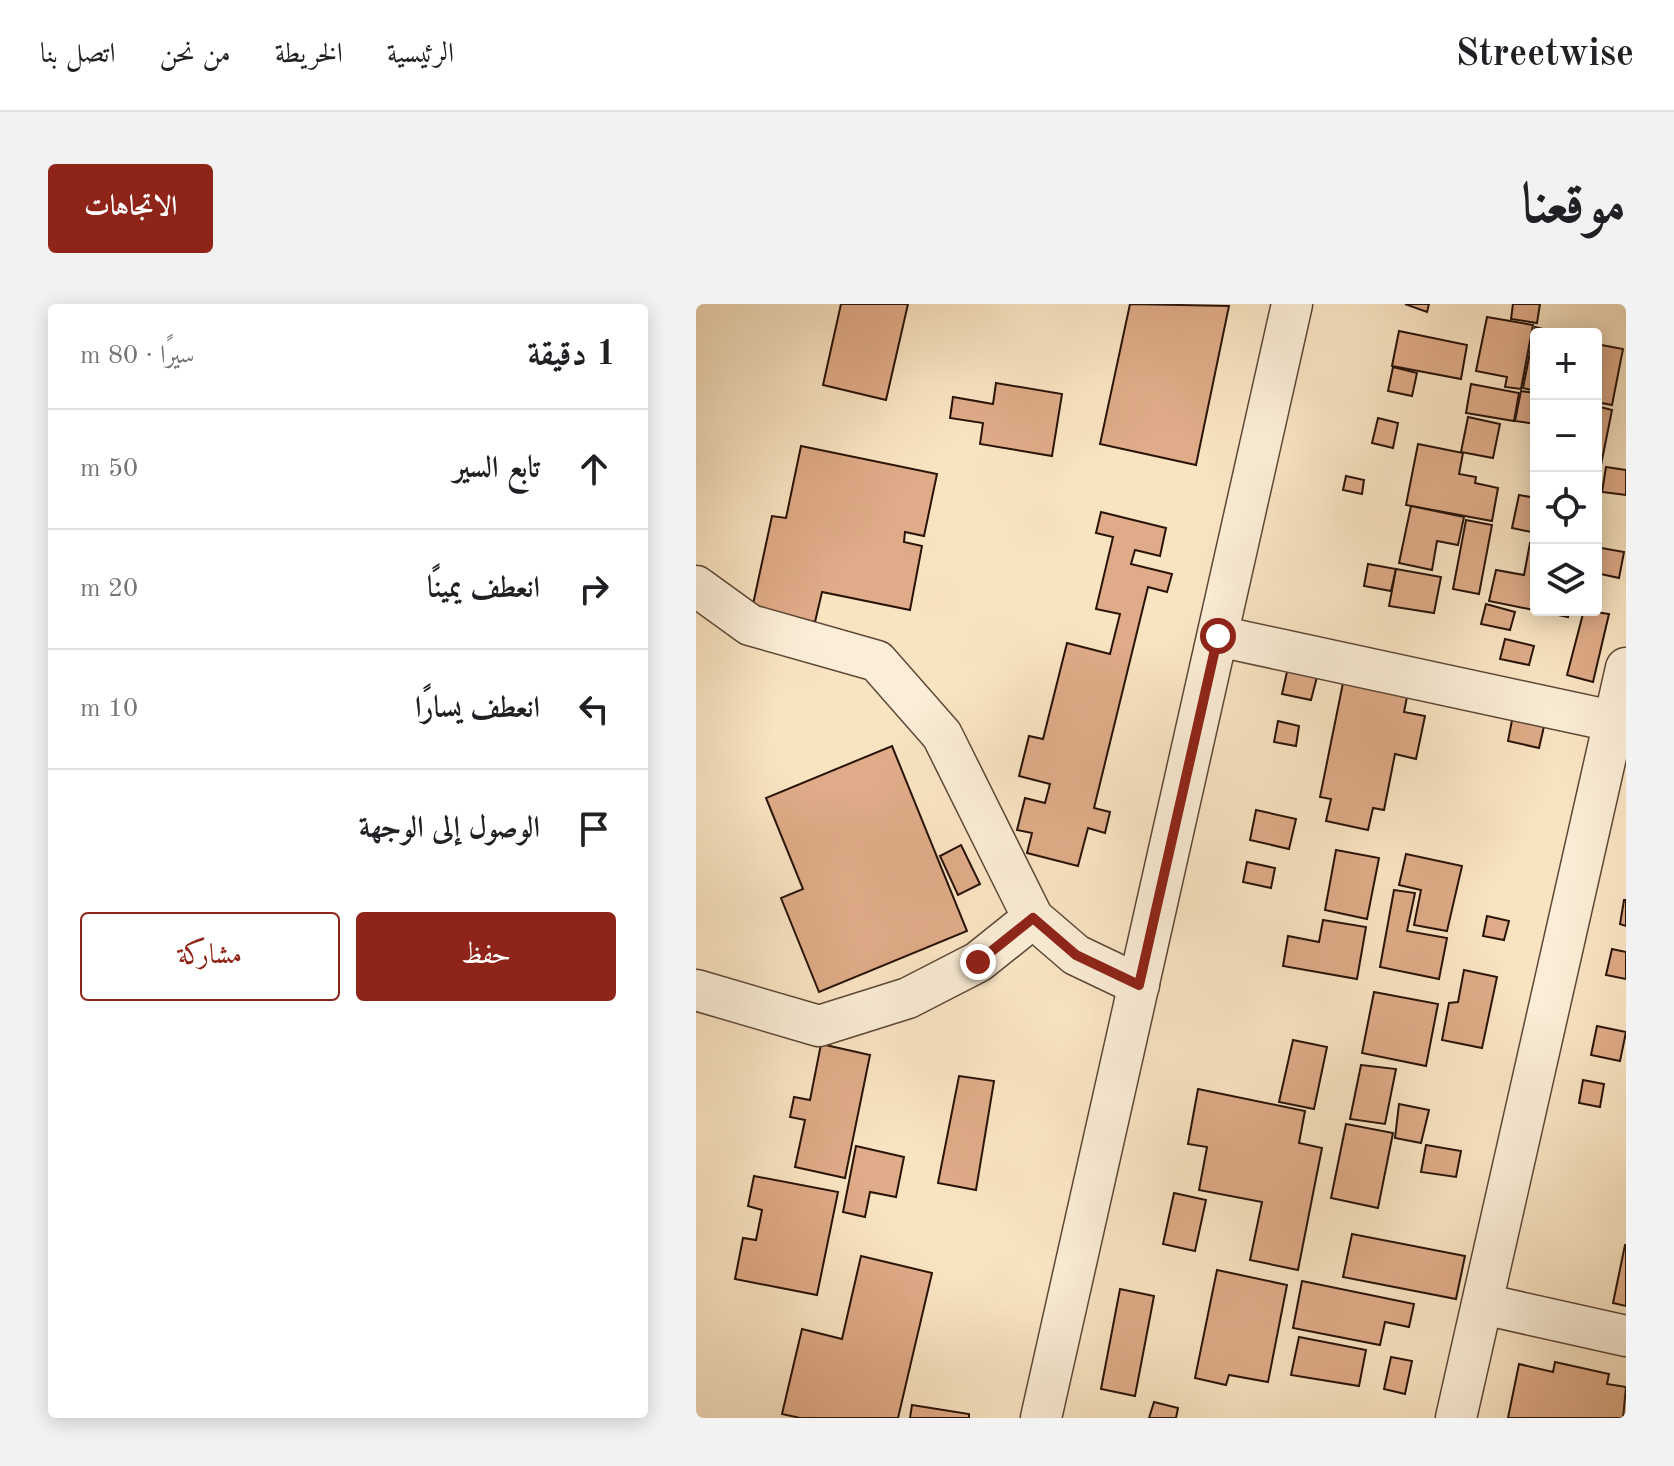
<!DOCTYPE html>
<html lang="ar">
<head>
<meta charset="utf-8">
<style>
  body { margin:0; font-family:"Old Standard TT",Amiri,serif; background:#f2f2f2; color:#202124; direction:rtl }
  .controls { position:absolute; right:24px; top:24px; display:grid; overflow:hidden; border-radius:8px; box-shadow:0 4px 20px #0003 }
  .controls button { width:72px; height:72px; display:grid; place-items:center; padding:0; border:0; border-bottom:2px solid #e0e0e0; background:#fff; color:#202124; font:40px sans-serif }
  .stop { position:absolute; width:24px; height:24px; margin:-18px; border:6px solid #8f2418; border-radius:50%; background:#fff }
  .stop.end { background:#8f2418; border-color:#fff; box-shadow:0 2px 8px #0008 }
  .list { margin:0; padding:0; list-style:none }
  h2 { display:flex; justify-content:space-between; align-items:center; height:104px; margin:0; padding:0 32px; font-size:34px }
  h2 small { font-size:26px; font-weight:400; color:#757577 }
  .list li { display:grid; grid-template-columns:52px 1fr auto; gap:24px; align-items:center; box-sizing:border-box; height:120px; padding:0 32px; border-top:2px solid #e0e0e0 }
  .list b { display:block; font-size:30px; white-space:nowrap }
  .list em { font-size:26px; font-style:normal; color:#757577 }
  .actions { display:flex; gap:16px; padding:24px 32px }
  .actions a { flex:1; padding:18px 0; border:2px solid #8f2418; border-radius:8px; text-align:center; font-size:28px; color:#8f2418 }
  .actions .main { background:#8f2418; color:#fff }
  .icon { flex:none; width:44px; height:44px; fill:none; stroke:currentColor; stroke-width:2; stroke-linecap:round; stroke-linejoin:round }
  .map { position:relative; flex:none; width:930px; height:1114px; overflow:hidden; direction:ltr; border-radius:8px }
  header { display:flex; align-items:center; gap:48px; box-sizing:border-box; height:112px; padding:0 40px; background:#fff; border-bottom:2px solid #e0e0e0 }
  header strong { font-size:38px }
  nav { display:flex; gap:44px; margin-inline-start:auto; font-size:28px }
  .intro { display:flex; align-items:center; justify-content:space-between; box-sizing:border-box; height:192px; padding:0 48px }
  h1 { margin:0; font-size:56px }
  .button { padding:20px 36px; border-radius:8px; background:#8f2418; color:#fff; font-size:28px; font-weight:700 }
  main { display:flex; gap:48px; padding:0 48px }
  aside { flex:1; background:#fff; border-radius:8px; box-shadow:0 4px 20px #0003 }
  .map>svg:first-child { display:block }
  .building { fill:#dfab88; stroke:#291308; stroke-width:2 }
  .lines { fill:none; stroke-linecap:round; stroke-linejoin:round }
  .minor-casing { stroke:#5d4736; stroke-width:43 }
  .minor { stroke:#fbedd7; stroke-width:40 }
  .route { stroke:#8f2418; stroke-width:10 }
</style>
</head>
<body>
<header>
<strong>Streetwise</strong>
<nav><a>الرئيسية</a><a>الخريطة</a><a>من نحن</a><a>اتصل بنا</a></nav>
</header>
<div class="intro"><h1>موقعنا</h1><a class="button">الاتجاهات</a></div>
<main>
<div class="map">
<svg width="930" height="1114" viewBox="0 0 930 1114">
  <rect width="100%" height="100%" fill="#f9e4c2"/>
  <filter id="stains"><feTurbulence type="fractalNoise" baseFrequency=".0025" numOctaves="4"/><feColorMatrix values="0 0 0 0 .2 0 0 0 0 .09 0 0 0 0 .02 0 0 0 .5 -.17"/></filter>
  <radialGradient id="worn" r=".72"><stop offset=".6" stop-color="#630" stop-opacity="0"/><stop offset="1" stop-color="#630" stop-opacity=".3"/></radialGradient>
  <!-- building -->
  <g class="building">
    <path d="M 145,0 L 212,0 L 190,96 L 127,81 Z"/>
    <path d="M 434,0 L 533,2 L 500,161 L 404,140 Z"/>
    <path d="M 709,0 L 733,0 L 731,8 Z"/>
    <path d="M 817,0 L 844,0 L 841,19 L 815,15 Z"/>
    <path d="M 791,13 L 837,21 L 825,85 L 809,83 L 811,73 L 780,67 Z"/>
    <path d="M 839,23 L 859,28 L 859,30 L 840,30 L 840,87 L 827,84 Z"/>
    <path d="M 703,27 L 771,41 L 765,75 L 696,62 Z"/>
    <path d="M 900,40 L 927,45 L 916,101 L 900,98 Z"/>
    <path d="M 697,63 L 721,69 L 716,92 L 692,87 Z"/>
    <path d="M 300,79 L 366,90 L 356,152 L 284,140 L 287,119 L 254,114 L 257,93 L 297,100 Z"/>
    <path d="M 775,80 L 823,89 L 818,117 L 770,109 Z"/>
    <path d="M 825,87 L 840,89 L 840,120 L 819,117 Z"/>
    <path d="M 900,102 L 916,106 L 900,186 Z"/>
    <path d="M 772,113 L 804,120 L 797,154 L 765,148 Z"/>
    <path d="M 682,114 L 702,119 L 697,144 L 676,139 Z"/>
    <path d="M 722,140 L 767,149 L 763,170 L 780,173 L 779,179 L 802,184 L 796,217 L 710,201 Z"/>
    <path d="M 105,142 L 241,170 L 228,232 L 209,228 L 208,238 L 226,242 L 214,306 L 126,288 L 119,318 L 56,305 L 76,212 L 90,214 Z"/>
    <path d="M 910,163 L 930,166 L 930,191 L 906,188 Z"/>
    <path d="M 650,172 L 668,176 L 666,190 L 647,186 Z"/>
    <path d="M 823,191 L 840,194 L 840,192 L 840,229 L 816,224 Z"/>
    <path d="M 715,202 L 768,213 L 762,241 L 741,237 L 736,266 L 703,259 Z"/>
    <path d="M 405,208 L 470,224 L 464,252 L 439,246 L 435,260 L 476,270 L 471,288 L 452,283 L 398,504 L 414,508 L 409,529 L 392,524 L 382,562 L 331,549 L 336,529 L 321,526 L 329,494 L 349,499 L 354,480 L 323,472 L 333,432 L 347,435 L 371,339 L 414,350 L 424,310 L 400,305 L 417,233 L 400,229 Z"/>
    <path d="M 770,216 L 796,221 L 783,290 L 757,285 Z"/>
    <path d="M 834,239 L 840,240 L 840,306 L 874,306 L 872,313 L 793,297 L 800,266 L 828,271 Z"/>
    <path d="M 900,243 L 928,248 L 923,274 L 900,269 Z"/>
    <path d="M 672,260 L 700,265 L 695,287 L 668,282 Z"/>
    <path d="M 700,265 L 745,273 L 738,309 L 693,302 Z"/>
    <path d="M 790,300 L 819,308 L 814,326 L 785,320 Z"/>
    <path d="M 888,306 L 913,310 L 897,378 L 871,371 Z"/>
    <path d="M 809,335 L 838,342 L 833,361 L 804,355 Z"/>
    <path d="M 593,359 L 623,365 L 615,396 L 586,390 Z"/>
    <path d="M 649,369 L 713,383 L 708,408 L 729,412 L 720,455 L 699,450 L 688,506 L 677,504 L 672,526 L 630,517 L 635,495 L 624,493 Z"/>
    <path d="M 817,411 L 849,418 L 843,444 L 812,437 Z"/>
    <path d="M 582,417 L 603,422 L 600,442 L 578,438 Z"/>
    <path d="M 196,442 L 271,627 L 123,688 L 85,594 L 107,585 L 70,494 Z"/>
    <path d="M 560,506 L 600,515 L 593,545 L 554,536 Z"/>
    <path d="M 265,541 L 284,580 L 262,591 L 244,552 Z"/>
    <path d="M 640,546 L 683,554 L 671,615 L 629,606 Z"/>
    <path d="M 710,550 L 766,562 L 751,627 L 718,621 L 725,586 L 703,581 Z"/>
    <path d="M 551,558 L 579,564 L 575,584 L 547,578 Z"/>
    <path d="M 698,586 L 719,589 L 711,627 L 751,634 L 743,675 L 684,663 Z"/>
    <path d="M 928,596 L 930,596 L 930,622 L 924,620 Z"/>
    <path d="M 791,612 L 813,617 L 808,636 L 787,632 Z"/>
    <path d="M 627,616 L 670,623 L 661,675 L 587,662 L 592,632 L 623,638 Z"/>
    <path d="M 916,645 L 930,648 L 930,675 L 910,671 Z"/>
    <path d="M 768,666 L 801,673 L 786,744 L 746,736 L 753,699 L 762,698 Z"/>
    <path d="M 678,688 L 742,700 L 730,762 L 666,749 Z"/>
    <path d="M 901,722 L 930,728 L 924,757 L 895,751 Z"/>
    <path d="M 597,736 L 631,743 L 618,805 L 583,798 Z"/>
    <path d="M 125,740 L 174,751 L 149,874 L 99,863 L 109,816 L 94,813 L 98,793 L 114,796 Z"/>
    <path d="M 665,761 L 700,765 L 689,820 L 654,815 Z"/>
    <path d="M 263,772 L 298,777 L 280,886 L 242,879 Z"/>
    <path d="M 887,776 L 908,780 L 904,803 L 883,799 Z"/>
    <path d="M 502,785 L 609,807 L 603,839 L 626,844 L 602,966 L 554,956 L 566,898 L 503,886 L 511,843 L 492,840 Z"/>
    <path d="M 703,800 L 733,806 L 725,839 L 699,834 Z"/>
    <path d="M 650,820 L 697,829 L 682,904 L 635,894 Z"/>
    <path d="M 730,841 L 765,847 L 760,873 L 725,868 Z"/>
    <path d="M 160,842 L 208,853 L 200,893 L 174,888 L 169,913 L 147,908 Z"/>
    <path d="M 58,872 L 142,888 L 121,991 L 39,975 L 47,934 L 60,936 L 66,906 L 52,902 Z"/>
    <path d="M 478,889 L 510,896 L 499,947 L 467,940 Z"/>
    <path d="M 656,930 L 769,952 L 760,995 L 647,973 Z"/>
    <path d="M 929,941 L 930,941 L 930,1002 L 917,999 Z"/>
    <path d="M 165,952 L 236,969 L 202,1114 L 104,1114 L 86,1110 L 106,1025 L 146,1035 Z"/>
    <path d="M 521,966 L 591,981 L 572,1078 L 533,1071 L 530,1081 L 499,1074 Z"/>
    <path d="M 606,977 L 718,1000 L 713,1023 L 689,1018 L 684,1041 L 597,1024 Z"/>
    <path d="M 424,985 L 458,992 L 439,1092 L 405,1085 Z"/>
    <path d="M 603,1033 L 670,1046 L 663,1082 L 595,1071 Z"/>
    <path d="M 695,1053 L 716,1057 L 709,1090 L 688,1085 Z"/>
    <path d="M 859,1058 L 913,1070 L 911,1080 L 930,1083 L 927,1114 L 812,1114 L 823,1060 L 857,1068 Z"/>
    <path d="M 458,1098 L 482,1104 L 480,1114 L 453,1114 Z"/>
    <path d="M 216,1101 L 273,1110 L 273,1114 L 214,1114 Z"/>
  </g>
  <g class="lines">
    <!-- minor casing -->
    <g class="minor-casing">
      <g id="minor">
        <path d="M 0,282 L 54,321 L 181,357 L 246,431 L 337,614 L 380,651 L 443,681"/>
        <path d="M 522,332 L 930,420"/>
        <path d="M 0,686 L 123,722 L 212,694 L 282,658 L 337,614"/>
        <path d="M 787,1000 L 930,1032"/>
        <path d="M 345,1114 L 596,0"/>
        <path d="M 760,1114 L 930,364"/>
      </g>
    </g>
    <!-- minor -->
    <use href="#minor" class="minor"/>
  </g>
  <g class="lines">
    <!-- route -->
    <path class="route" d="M 282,658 L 337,614 L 380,651 L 443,681 L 522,332"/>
  </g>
  <rect width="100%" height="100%" filter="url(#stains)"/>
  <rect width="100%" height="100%" fill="url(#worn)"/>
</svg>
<div class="controls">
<button>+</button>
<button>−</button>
<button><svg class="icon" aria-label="locate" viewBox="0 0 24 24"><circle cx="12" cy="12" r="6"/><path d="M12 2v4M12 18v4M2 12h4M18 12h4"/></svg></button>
<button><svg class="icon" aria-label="layers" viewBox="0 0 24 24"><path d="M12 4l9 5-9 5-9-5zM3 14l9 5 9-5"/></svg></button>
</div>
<div class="stop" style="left:522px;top:332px"></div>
<div class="stop end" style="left:282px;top:658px"></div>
</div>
<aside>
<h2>1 دقيقة<small>سيرًا · 80 m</small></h2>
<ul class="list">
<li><svg class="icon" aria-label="ahead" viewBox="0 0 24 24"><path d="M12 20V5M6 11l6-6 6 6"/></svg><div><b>تابع السير</b></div><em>50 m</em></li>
<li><svg class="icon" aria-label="right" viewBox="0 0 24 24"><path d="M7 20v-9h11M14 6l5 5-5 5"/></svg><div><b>انعطف يمينًا</b></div><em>20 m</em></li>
<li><svg class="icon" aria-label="left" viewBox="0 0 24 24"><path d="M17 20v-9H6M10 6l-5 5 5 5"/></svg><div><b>انعطف يسارًا</b></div><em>10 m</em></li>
<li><svg class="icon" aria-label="arrive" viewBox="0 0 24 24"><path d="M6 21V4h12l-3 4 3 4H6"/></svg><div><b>الوصول إلى الوجهة</b></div></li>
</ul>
<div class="actions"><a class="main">حفظ</a><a>مشاركة</a></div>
</aside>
</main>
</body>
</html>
